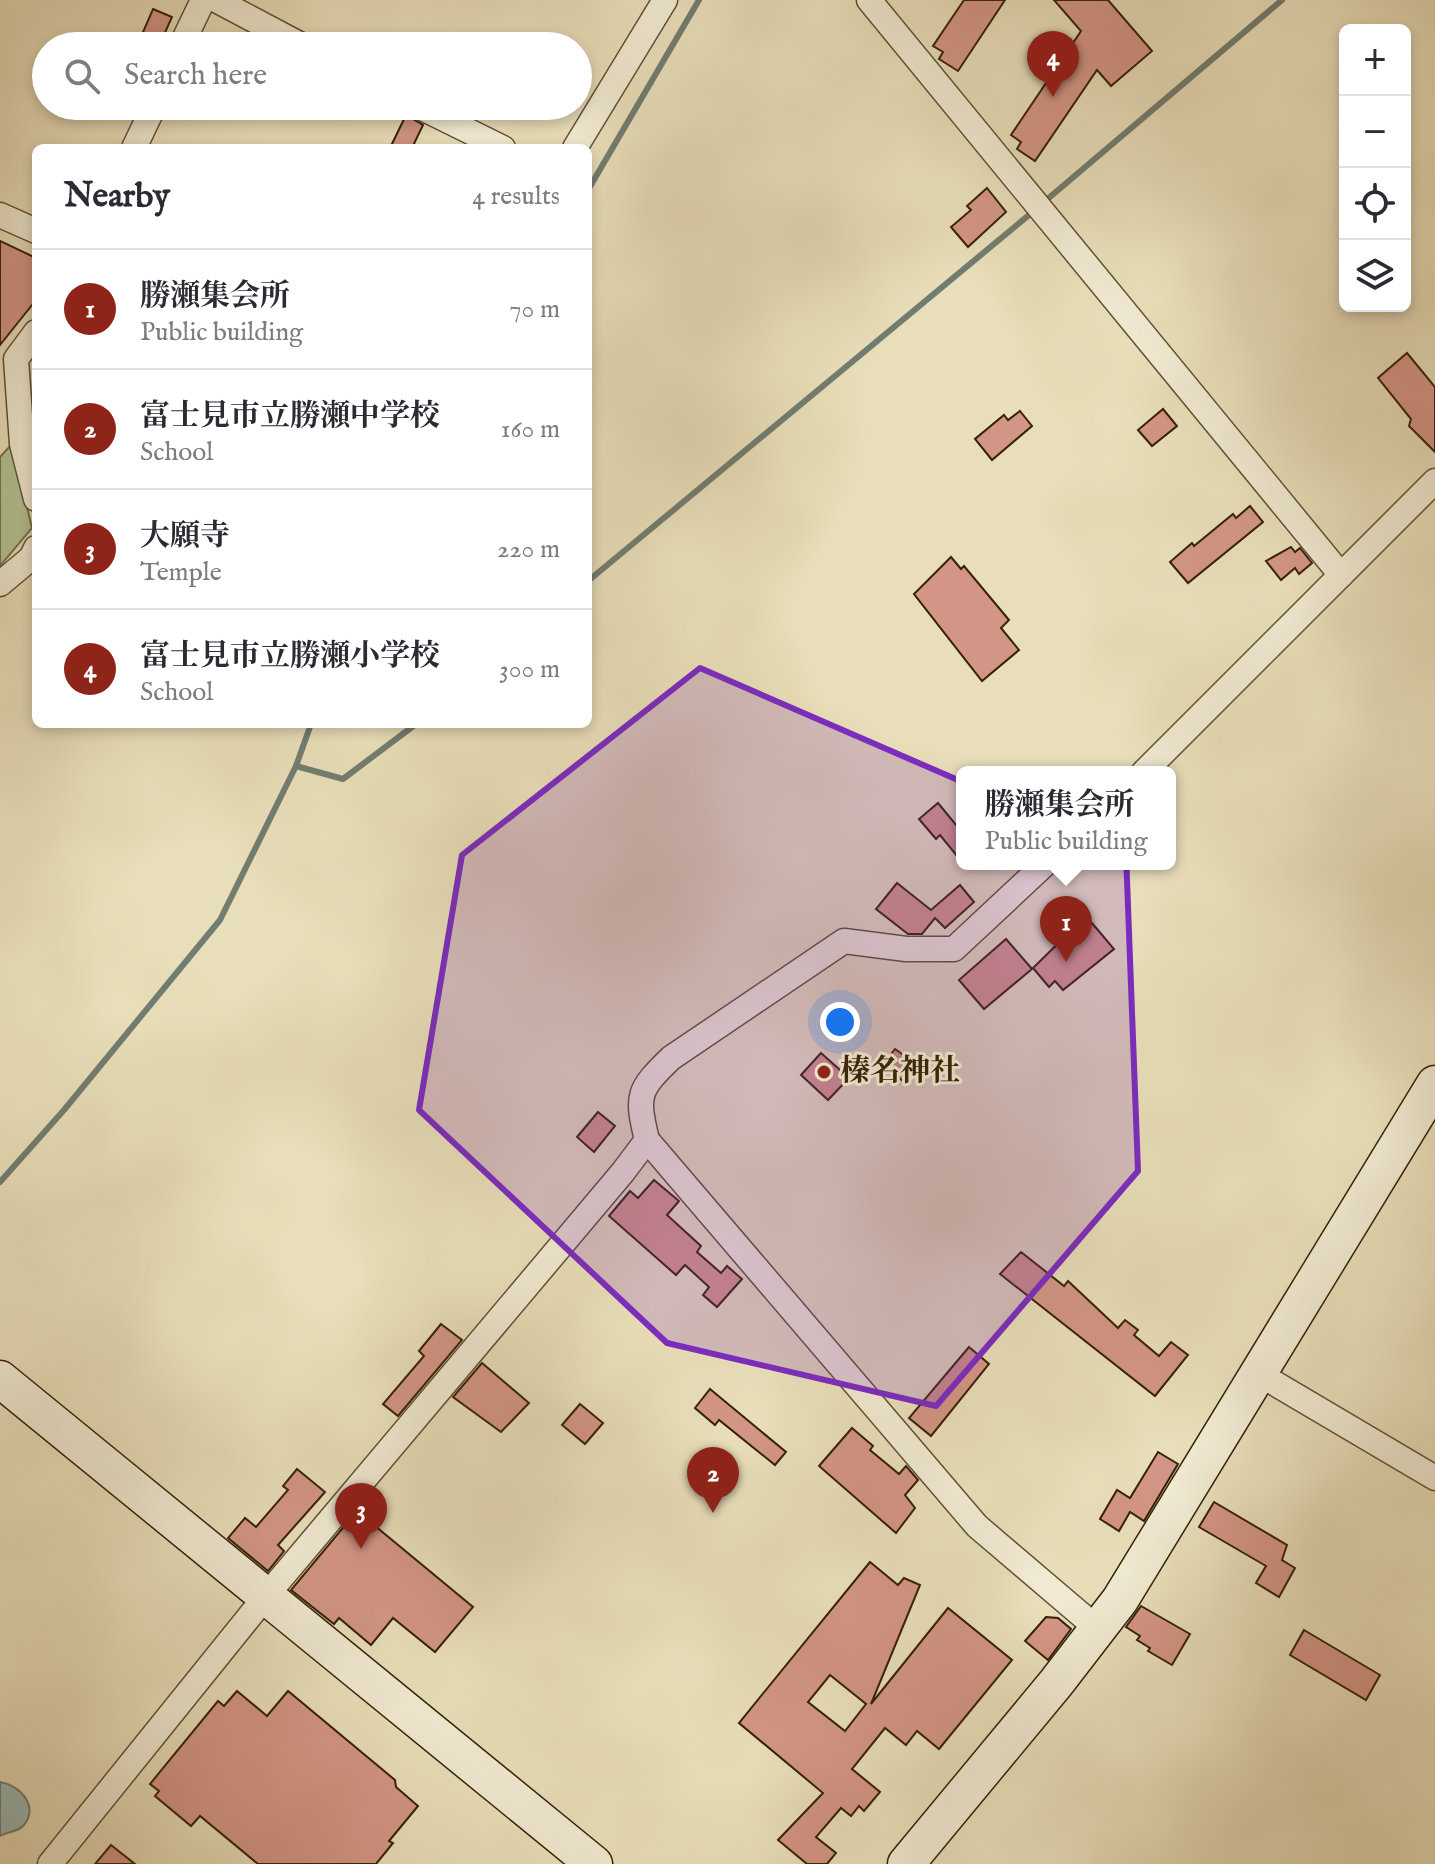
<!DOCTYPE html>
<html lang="en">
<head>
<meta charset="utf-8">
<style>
  body { margin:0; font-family:"IM FELL English","Noto Serif JP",serif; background:#f2f2f3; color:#2b2b33 }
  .controls { position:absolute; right:24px; top:24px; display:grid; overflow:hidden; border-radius:12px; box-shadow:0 4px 12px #0003 }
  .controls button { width:72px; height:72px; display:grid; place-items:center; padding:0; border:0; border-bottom:2px solid #e1e1e2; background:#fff; color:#2b2b33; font:40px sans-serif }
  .you { position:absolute; left:840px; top:1022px; width:28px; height:28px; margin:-20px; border:6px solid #fff; border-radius:50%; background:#1a73e8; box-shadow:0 0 0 12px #1a73e833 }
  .badge { display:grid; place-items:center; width:52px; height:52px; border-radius:50%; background:#8f2418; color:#fff; font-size:26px; font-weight:700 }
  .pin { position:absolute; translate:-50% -66px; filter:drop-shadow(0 2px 4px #0008) }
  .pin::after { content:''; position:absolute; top:42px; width:28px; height:24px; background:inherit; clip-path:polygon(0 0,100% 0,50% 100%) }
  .popup { position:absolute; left:956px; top:766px; width:220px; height:104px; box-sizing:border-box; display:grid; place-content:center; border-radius:12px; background:#fff; filter:drop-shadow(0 2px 6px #0005); font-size:26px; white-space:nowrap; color:#7c7c81 }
  .popup b { font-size:30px; color:#2b2b33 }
  .popup::after { content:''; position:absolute; left:50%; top:100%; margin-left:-16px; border:16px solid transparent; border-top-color:#fff }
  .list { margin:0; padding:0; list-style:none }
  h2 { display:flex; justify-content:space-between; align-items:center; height:104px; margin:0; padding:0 32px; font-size:34px }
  h2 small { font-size:26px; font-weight:400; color:#7c7c81 }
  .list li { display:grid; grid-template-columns:52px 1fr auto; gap:24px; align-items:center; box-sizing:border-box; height:120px; padding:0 32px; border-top:2px solid #e1e1e2 }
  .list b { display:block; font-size:30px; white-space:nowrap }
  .list p { margin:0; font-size:26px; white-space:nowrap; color:#7c7c81 }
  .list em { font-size:26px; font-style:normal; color:#7c7c81 }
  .icon { flex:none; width:44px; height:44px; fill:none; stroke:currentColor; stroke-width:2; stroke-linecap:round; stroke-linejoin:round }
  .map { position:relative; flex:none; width:1435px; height:1864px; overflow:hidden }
  .search { position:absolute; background:#fff; box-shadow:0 4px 12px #0003; left:32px; top:32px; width:560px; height:88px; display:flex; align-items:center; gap:20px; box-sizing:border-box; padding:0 28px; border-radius:44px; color:#7c7c81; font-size:30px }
  .panel { position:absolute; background:#fff; box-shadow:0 4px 12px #0003; left:32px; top:144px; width:560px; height:584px; border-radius:12px }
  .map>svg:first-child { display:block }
  .green { fill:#b2c292; stroke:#74724c; stroke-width:2 }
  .water { fill:#99bbb7; stroke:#717d70; stroke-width:2 }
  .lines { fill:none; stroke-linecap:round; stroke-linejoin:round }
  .stream { stroke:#717d70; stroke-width:6 }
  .building { fill:#d39585; stroke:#362106; stroke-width:2; fill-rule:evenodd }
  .street-casing { stroke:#625033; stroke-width:27 }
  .secondary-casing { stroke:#362106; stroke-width:39 }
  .street { stroke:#f0ead2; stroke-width:24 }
  .secondary { stroke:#f0ead2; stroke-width:36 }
  .marked { fill:#7b2cbf; fill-opacity:0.2; stroke:#7b2cbf; stroke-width:6; stroke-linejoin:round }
  .poi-dot { fill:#8f2418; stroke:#f0ead2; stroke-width:3 }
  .labels { text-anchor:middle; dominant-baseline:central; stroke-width:6; stroke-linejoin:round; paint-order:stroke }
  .poi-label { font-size:30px; font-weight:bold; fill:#362106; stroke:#f0ead2; text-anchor:start }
</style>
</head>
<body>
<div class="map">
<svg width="1435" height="1864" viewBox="0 0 1435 1864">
  <rect width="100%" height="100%" fill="#e8deb9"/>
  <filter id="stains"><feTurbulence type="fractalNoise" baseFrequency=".0025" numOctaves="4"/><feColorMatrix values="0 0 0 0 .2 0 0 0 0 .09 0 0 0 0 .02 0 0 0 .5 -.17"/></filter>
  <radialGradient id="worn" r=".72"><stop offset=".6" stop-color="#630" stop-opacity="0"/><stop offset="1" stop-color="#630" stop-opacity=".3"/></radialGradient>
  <!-- green -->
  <path class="green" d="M 12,444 L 32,528 L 0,566 L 0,457 Z"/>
  <!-- water -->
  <path class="water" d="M 0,1782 C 20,1785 39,1806 24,1825 C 17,1833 8,1831 0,1836 Z"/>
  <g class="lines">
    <!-- stream -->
    <g class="stream">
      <path d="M 588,190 L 699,0"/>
      <path d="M 1044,202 L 1282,0"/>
      <path d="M 588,581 L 1035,210"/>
      <path d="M 296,766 L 343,779 L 416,724"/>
      <path d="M 0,1182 L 64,1110 L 220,920 L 296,766 L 311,724"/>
    </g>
  </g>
  <!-- building -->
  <g class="building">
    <path d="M 964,0 L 1005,0 L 958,71 L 939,59 L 943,52 L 933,46 Z"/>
    <path d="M 1054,0 L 1108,0 L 1152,51 L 1111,86 L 1097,70 L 1035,161 L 1017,149 L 1021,142 L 1011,135 L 1081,31 Z"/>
    <path d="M 153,9 L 172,17 L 159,46 L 137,46 Z"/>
    <path d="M 406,115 L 423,125 L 412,148 L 390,148 Z"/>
    <path d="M 987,188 L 1006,212 L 968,247 L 951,227 L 971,210 L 967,206 Z"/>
    <path d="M 0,241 L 36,258 L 36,300 L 0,345 Z"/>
    <path d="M 1407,353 L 1435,387 L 1435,452 L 1409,426 L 1411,419 L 1378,378 Z"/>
    <path d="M 1163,409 L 1177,426 L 1152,446 L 1138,430 Z"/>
    <path d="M 1020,411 L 1032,426 L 992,460 L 975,439 L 1004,415 L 1008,420 Z"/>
    <path d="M 1250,506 L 1263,522 L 1188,583 L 1170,562 L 1192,543 L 1194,546 L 1233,514 L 1236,518 Z"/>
    <path d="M 1291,547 L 1295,552 L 1300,548 L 1312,563 L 1299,574 L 1295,568 L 1281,580 L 1266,561 Z"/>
    <path d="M 951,557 L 961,569 L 964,566 L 1009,620 L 1001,628 L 1019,650 L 982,681 L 914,594 Z"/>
    <path d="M 938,803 L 962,832 L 962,862 L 940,835 L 936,839 L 919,819 Z"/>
    <path d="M 897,883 L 931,910 L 960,885 L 974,902 L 945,928 L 935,918 L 922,934 L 908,934 L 876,909 Z"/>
    <path d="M 1086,916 L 1114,949 L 1063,990 L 1055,981 L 1049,987 L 1033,968 Z"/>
    <path d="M 1006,939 L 1032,969 L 984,1009 L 959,980 Z"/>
    <path d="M 895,1049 L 916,1064 L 903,1081 L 883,1065 Z"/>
    <path d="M 821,1053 L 849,1078 L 828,1100 L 801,1075 Z"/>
    <path d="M 598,1112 L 615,1126 L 594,1152 L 577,1137 Z"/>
    <path d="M 654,1180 L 679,1201 L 667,1215 L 701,1246 L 697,1252 L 721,1273 L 727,1266 L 742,1279 L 717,1307 L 703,1295 L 709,1287 L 685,1265 L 676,1275 L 609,1216 L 630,1191 L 638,1198 Z"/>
    <path d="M 1021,1252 L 1064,1286 L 1068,1281 L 1118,1328 L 1125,1320 L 1138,1330 L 1134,1335 L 1159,1356 L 1171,1342 L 1188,1355 L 1155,1396 L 1000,1274 Z"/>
    <path d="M 441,1324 L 462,1340 L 398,1416 L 383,1404 L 424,1356 L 419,1351 Z"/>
    <path d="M 969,1347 L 989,1364 L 931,1436 L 909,1418 Z"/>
    <path d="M 482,1363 L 529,1403 L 501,1432 L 453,1397 Z"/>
    <path d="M 710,1389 L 786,1452 L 775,1465 L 719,1420 L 715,1425 L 695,1408 Z"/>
    <path d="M 580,1404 L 603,1423 L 585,1444 L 562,1425 Z"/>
    <path d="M 852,1428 L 873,1446 L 870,1450 L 899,1474 L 906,1466 L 918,1480 L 905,1495 L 915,1508 L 896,1533 L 819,1466 Z"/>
    <path d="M 1158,1452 L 1178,1464 L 1144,1521 L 1130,1512 L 1119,1531 L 1100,1519 L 1117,1490 L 1130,1498 Z"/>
    <path d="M 297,1469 L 325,1492 L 278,1545 L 284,1551 L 268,1571 L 228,1538 L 245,1518 L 256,1527 L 288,1490 L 283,1486 Z"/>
    <path d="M 1214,1502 L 1287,1545 L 1282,1560 L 1295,1568 L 1279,1597 L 1256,1583 L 1266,1566 L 1199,1527 Z"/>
    <path d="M 357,1511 L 473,1607 L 435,1652 L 393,1618 L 371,1645 L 339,1618 L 334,1624 L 291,1590 Z"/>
    <path d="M 870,1562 L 898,1585 L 904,1578 L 920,1585 L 871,1704 L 948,1608 L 1012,1660 L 939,1749 L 917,1731 L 906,1745 L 885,1728 L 852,1769 L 880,1792 L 864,1811 L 859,1806 L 851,1816 L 841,1808 L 816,1837 L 836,1853 L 827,1864 L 807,1864 L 778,1840 L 823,1793 L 739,1723 ZM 830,1675 L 866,1704 L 845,1731 L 808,1702 Z"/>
    <path d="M 1141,1606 L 1190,1634 L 1172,1665 L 1148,1651 L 1150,1648 L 1137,1640 L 1140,1636 L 1126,1627 Z"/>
    <path d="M 1046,1617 L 1058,1618 L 1071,1629 L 1048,1660 L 1025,1641 Z"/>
    <path d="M 1304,1630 L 1380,1675 L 1366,1700 L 1290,1655 Z"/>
    <path d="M 237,1691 L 267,1716 L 288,1691 L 395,1780 L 396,1787 L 418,1806 L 389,1841 L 393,1843 L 376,1864 L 258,1864 L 200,1816 L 191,1826 L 155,1796 L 159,1791 L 150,1784 L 218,1701 L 224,1706 Z"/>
    <path d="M 111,1845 L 135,1864 L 95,1864 Z"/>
  </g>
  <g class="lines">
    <!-- street casing -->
    <g class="street-casing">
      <g id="street">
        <path d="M 216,0 L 303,46"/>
        <path d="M 869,0 L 1341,575"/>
        <path d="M 181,46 L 203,0"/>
        <path d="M 418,106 L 503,148"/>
        <path d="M 134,148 L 154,106"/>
        <path d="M 575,148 L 665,0"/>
        <path d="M 0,215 L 36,231"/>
        <path d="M 36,332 L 16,359 L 22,444 L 36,499"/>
        <path d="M 0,584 L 31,558 L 36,548"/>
        <path d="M 1144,772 L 1435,481"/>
        <path d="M 647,1140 L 977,1526 L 1099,1630"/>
        <path d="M 1259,1374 L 1435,1478"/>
        <path d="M 50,1864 L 266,1596 L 623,1172 L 647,1140 C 636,1095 638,1090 671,1058 L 844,941 L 906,949 L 954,949 L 1045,864"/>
      </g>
    </g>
    <!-- secondary casing -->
    <g class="secondary-casing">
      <g id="secondary">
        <path d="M 0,1379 L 594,1864"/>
        <path d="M 906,1864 L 1056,1683 L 1120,1600 L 1435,1084"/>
      </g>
    </g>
    <!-- street -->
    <use href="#street" class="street"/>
    <!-- secondary -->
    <use href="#secondary" class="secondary"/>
  </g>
  <!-- marked area -->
  <path class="marked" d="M 700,668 L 1126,853 L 1138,1171 L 936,1406 L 667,1343 L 419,1110 L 462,855 Z"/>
  <!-- markers -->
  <circle class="poi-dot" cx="824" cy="1072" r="8"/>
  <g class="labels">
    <!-- poi labels -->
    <g class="poi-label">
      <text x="840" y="1072">榛名神社</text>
    </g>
  </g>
  <rect width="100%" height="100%" filter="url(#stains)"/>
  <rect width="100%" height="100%" fill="url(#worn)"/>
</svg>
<div class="controls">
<button>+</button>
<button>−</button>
<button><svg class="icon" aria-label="locate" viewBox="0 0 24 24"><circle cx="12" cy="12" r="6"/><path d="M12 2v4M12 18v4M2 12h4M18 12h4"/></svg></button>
<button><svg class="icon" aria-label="layers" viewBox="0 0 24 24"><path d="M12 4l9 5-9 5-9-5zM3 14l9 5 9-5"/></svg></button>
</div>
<div class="you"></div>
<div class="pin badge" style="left:1066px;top:962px">1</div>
<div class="popup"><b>勝瀬集会所</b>Public building</div>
<div class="pin badge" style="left:713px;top:1513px">2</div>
<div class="pin badge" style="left:361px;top:1549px">3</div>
<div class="pin badge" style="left:1053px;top:97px">4</div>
<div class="search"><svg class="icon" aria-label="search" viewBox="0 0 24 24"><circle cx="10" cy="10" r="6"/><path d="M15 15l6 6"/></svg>Search here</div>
<section class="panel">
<h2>Nearby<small>4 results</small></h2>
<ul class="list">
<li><span class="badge">1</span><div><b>勝瀬集会所</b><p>Public building</p></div><em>70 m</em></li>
<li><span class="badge">2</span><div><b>富士見市立勝瀬中学校</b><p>School</p></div><em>160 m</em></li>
<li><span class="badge">3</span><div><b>大願寺</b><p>Temple</p></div><em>220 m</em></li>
<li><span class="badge">4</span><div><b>富士見市立勝瀬小学校</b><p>School</p></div><em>300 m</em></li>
</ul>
</section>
</div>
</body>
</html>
